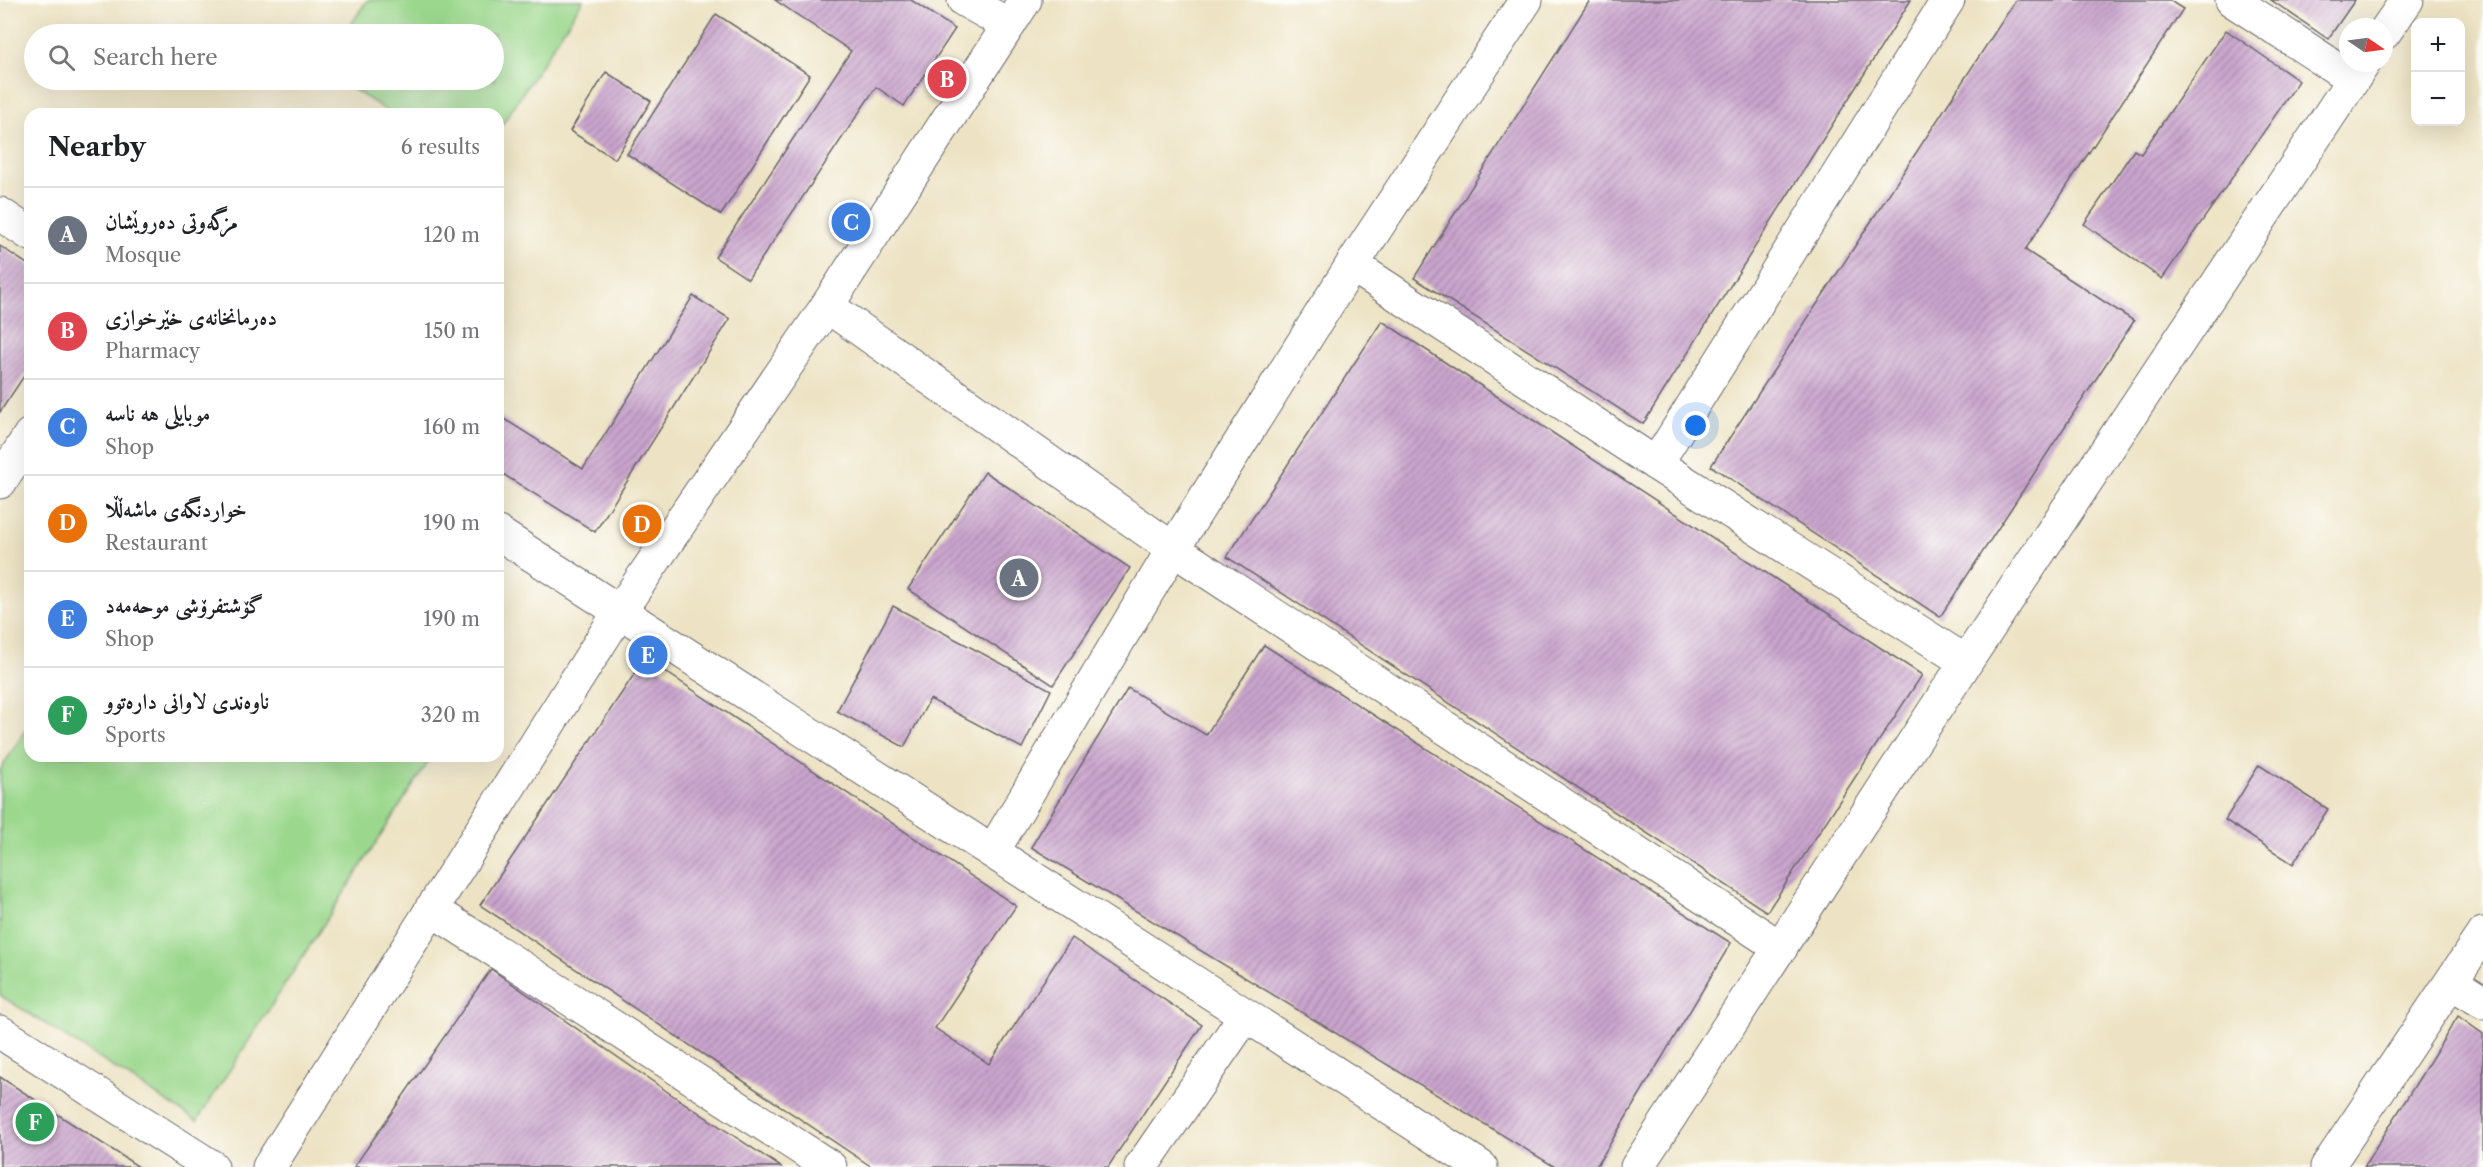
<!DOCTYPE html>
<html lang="en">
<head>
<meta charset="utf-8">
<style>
  body { margin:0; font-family:"Libre Caslon Text",Amiri,serif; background:#f6f6f6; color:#202124 }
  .controls { position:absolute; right:18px; top:18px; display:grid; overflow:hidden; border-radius:12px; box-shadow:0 6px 24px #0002 }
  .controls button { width:54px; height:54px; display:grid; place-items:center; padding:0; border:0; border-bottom:2px solid #e0e0e0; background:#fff; color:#202124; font:30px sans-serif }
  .compass { position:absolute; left:2339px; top:18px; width:54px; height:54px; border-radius:50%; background:#fff; box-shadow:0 6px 24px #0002; rotate:103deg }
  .you { position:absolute; left:1696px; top:426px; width:21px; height:21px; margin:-15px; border:4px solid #fff; border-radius:50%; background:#1a73e8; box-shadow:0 0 0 9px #1a73e833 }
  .badge { display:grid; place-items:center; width:39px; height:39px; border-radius:50%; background:#2563eb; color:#fff; font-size:20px; font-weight:700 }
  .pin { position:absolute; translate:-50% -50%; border:3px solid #fff; box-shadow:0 2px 6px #0006 }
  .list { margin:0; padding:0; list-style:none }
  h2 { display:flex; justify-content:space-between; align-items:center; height:78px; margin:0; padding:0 24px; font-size:26px }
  h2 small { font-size:20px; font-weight:400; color:#757577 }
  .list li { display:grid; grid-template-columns:39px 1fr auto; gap:18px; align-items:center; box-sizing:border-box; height:96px; padding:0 24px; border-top:2px solid #e0e0e0 }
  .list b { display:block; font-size:22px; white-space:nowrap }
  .list p { margin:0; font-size:20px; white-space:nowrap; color:#757577 }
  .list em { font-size:20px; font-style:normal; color:#757577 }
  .icon { flex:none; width:33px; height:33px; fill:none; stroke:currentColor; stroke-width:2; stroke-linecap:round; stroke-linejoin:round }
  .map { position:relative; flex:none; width:2483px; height:1167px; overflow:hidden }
  .search { position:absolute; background:#fff; box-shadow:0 6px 24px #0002; left:24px; top:24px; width:480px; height:66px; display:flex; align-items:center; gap:15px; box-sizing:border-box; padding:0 21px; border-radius:33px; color:#757577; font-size:22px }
  .panel { position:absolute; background:#fff; box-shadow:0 6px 24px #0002; left:24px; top:108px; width:480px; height:654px; border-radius:18px }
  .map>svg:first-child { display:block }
  .grass { fill:#9bd88d; stroke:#5e7d64; stroke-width:1.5 }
  .building { fill:url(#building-hatch) }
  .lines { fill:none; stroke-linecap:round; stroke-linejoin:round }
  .minor-casing { stroke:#69666b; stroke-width:35 }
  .minor { stroke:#fff; stroke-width:33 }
</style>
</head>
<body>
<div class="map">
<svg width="2483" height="1167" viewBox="0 0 2483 1167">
  <defs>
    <pattern id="building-hatch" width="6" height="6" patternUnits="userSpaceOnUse" patternTransform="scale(1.5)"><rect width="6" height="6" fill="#caa5ce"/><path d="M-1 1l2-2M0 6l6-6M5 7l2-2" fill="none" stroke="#a486a8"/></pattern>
  </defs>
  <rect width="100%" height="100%" fill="#fdfcf7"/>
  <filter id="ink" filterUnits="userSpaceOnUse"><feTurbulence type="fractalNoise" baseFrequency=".0167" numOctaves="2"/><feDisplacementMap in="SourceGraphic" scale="12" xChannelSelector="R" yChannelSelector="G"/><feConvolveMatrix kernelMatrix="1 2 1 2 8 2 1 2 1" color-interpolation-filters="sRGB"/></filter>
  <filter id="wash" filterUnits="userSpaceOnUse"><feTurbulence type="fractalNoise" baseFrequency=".008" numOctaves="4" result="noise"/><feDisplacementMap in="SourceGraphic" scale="24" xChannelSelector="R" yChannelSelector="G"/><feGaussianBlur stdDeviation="1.35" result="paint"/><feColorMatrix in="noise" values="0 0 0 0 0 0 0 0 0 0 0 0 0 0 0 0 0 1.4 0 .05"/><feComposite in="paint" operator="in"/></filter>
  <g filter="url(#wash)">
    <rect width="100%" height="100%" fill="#ede3c4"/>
    <!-- grass -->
    <g class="grass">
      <path d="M 367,0 L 583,0 L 498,131 L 498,114 L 392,114 L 339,80 L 494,80 L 494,34 L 345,34 Z"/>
      <path d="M 30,723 L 30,756 L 432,756 L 197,1121 L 0,995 L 0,770 Z"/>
    </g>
    <g id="blocks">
      <!-- building -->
      <g class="building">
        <path d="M 775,0 L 911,0 L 955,29 L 904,106 L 876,87 L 748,279 L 715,257 L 851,51 Z"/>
        <path d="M 1590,0 L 1911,0 L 1643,424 L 1414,278 Z"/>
        <path d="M 2016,0 L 2169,0 L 2183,9 L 2025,250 L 2134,321 L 1940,617 L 1711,466 Z"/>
        <path d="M 2271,0 L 2355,0 L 2328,39 Z"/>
        <path d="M 716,14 L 810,75 L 721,215 L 627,154 Z"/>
        <path d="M 2226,30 L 2299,81 L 2162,279 L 2084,224 L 2134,150 L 2141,154 Z"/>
        <path d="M 606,72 L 651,101 L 615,159 L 570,131 Z"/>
        <path d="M 0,246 L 30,266 L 30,367 L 0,412 Z"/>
        <path d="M 693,296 L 730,319 L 595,532 L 498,471 L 498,415 L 583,469 Z"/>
        <path d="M 1382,321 L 1922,675 L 1767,912 L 1227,557 Z"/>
        <path d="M 985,472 L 1130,568 L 1053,685 L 908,589 Z"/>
        <path d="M 893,606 L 1051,690 L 1022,748 L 930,699 L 904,747 L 837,711 Z"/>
        <path d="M 1264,645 L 1731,943 L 1596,1167 L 1555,1167 L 1031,847 L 1128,688 L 1206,735 Z"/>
        <path d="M 645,658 L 1016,906 L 935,1028 L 989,1064 L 1072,938 L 1202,1025 L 1108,1167 L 872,1167 L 480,905 Z"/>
        <path d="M 2259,765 L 2328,809 L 2293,864 L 2225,820 Z"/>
        <path d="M 491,969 L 675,1097 L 781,1167 L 354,1167 Z"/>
        <path d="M 2458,1016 L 2483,1034 L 2483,1167 L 2364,1167 Z"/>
        <path d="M 0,1077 L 139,1167 L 0,1167 Z"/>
      </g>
    </g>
  </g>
  <g filter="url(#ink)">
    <use href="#blocks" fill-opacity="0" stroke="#69666b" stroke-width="1.5"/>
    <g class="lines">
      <!-- minor casing -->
      <g class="minor-casing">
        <g id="minor">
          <path d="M 964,0 L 1009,25"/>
          <path d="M 2232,0 L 2353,79"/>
          <path d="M 2384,33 L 2407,0"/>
          <path d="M 0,214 L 30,234"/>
          <path d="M 1352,265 L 1656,464 L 1966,662"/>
          <path d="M 827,306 L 1173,549 L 1781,948"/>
          <path d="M 1656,464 L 1948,0"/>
          <path d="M 0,482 L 30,435"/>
          <path d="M 498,533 L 1481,1167"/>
          <path d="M 993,851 L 1173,549 L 1352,265 L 1526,0"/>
          <path d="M 431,909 L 830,1167"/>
          <path d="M 2452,983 L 2483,1002"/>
          <path d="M 0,1032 L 212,1167"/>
          <path d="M 269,1167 L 620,611 L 827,306 L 1025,0"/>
          <path d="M 1141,1167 L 1245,1016"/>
          <path d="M 1637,1167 L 1966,662 L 2364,63"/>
          <path d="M 2327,1167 L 2483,934"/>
        </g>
      </g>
      <!-- minor -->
      <use href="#minor" class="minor"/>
    </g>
  </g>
</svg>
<div class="controls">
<button>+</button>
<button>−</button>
</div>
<svg class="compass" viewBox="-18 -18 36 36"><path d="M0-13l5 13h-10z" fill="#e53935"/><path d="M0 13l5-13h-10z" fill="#757577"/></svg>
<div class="you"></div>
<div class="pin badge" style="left:1019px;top:578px;background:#6b7280">A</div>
<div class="pin badge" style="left:947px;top:79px;background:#e0444e">B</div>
<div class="pin badge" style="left:851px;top:222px;background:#3f7fe0">C</div>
<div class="pin badge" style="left:642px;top:524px;background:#e8710a">D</div>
<div class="pin badge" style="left:648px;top:655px;background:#3f7fe0">E</div>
<div class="pin badge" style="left:35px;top:1122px;background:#2e9e5b">F</div>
<div class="search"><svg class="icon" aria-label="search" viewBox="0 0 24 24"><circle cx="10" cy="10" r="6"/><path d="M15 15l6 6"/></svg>Search here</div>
<section class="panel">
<h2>Nearby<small>6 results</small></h2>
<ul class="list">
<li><span class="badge" style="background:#6b7280">A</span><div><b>مزگەوتی دەروێشان</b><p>Mosque</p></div><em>120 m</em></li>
<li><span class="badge" style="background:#e0444e">B</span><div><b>دەرمانخانەی خێرخوازی</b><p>Pharmacy</p></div><em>150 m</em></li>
<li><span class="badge" style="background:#3f7fe0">C</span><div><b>موبایلی هه ناسه</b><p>Shop</p></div><em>160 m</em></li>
<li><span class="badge" style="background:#e8710a">D</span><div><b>خواردنگەی ماشەڵڵا</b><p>Restaurant</p></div><em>190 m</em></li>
<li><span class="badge" style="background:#3f7fe0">E</span><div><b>گۆشتفرۆشی موحەمەد</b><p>Shop</p></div><em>190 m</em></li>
<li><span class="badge" style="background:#2e9e5b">F</span><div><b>ناوەندی لاوانی دارەتوو</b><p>Sports</p></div><em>320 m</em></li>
</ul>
</section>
</div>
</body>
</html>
